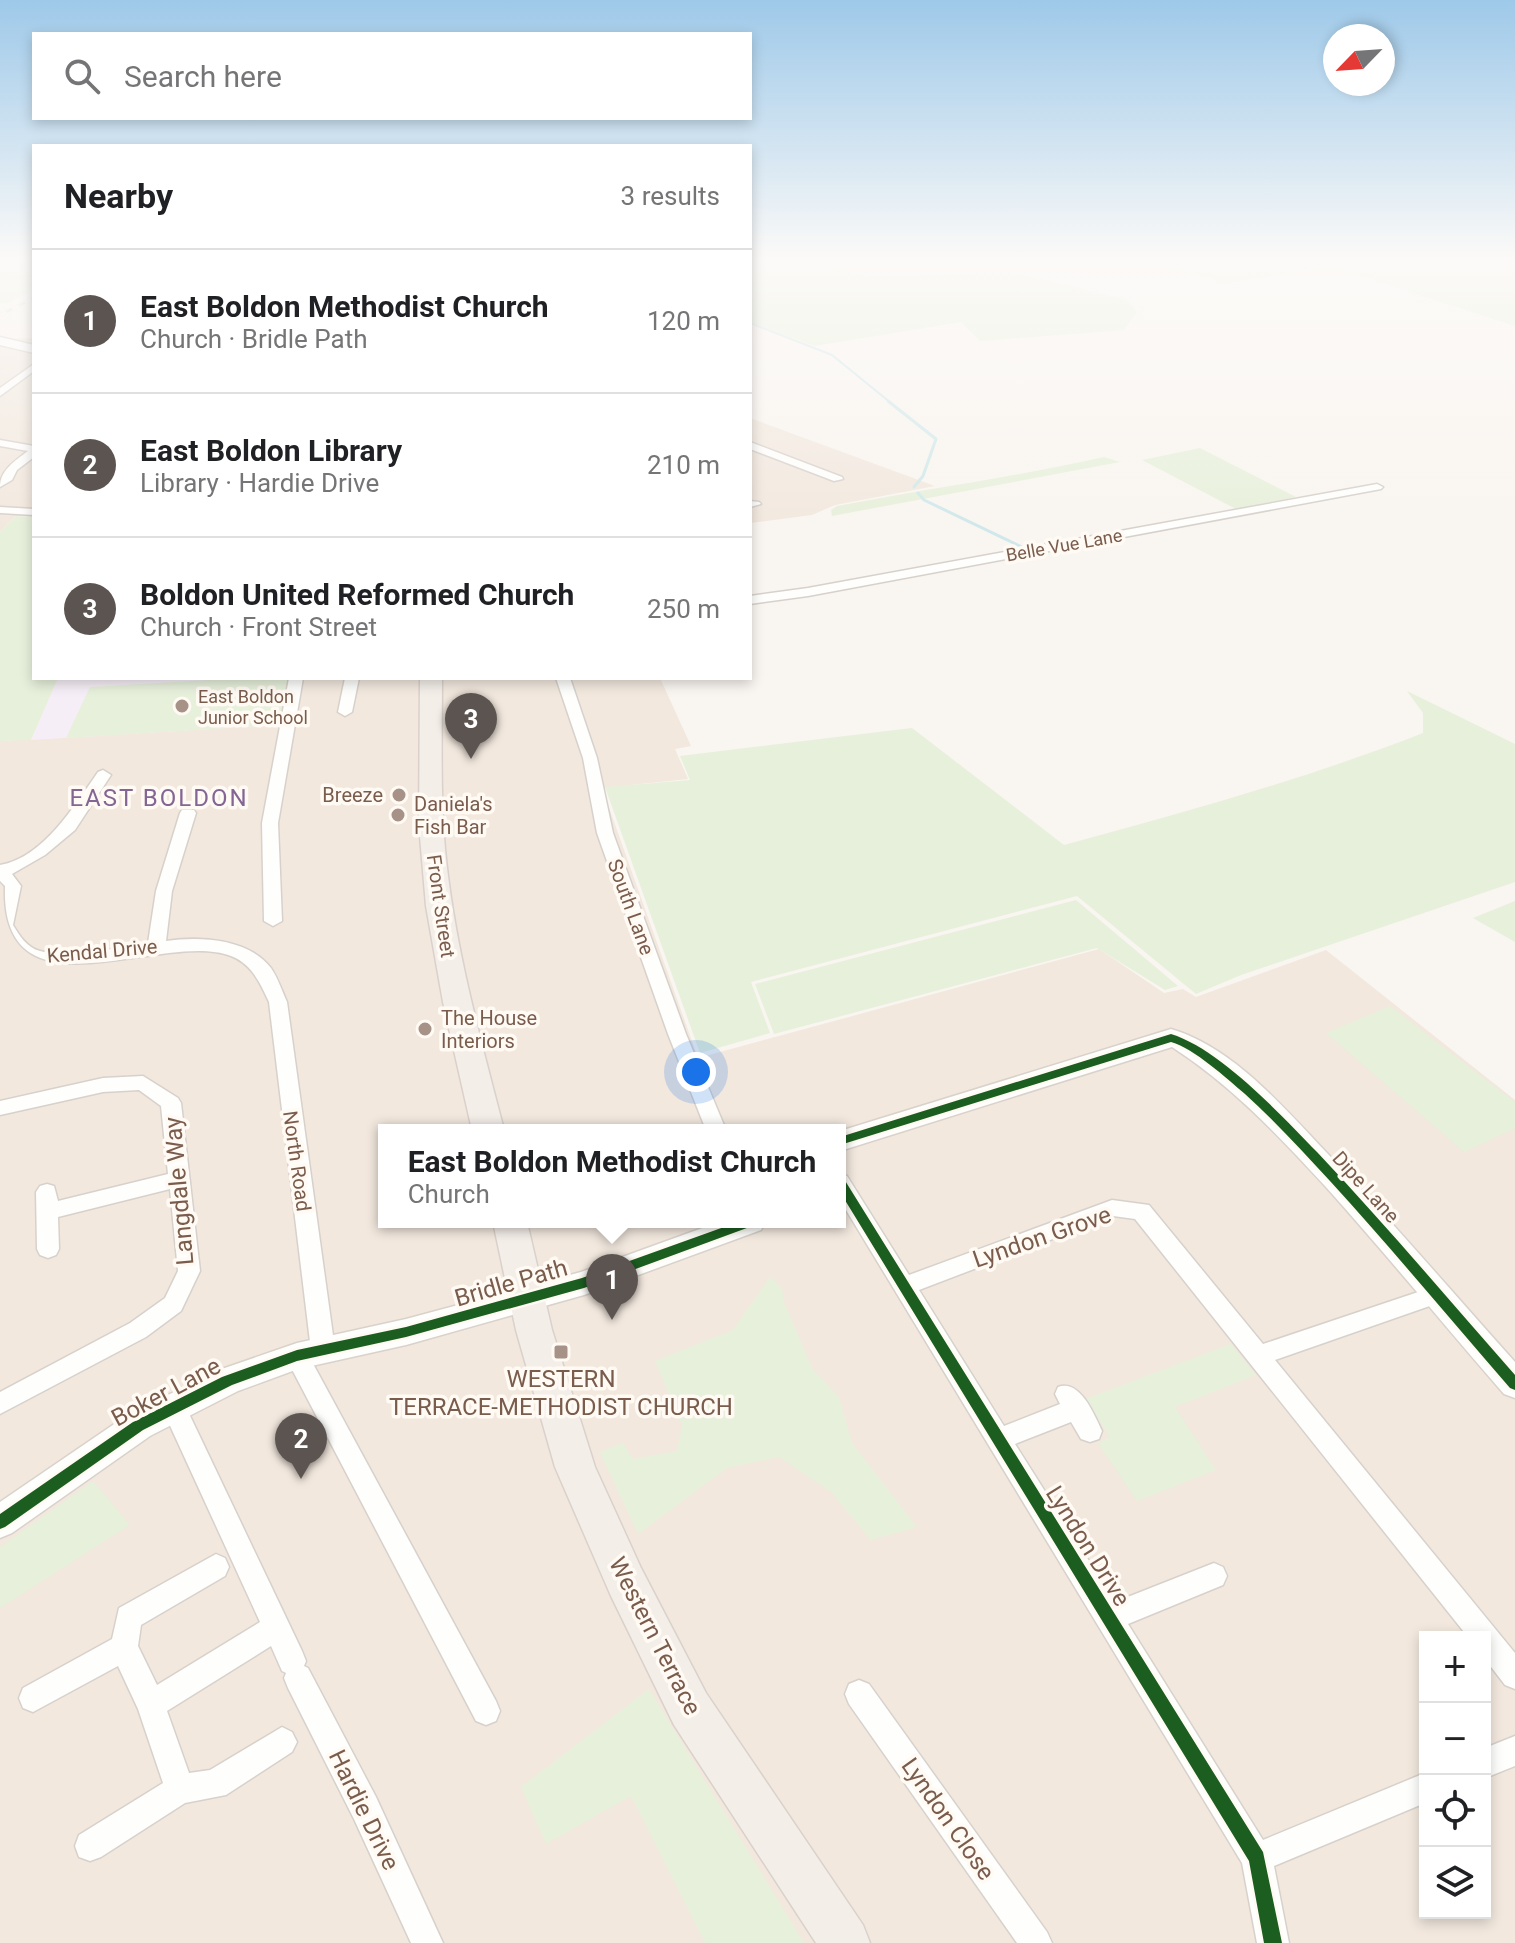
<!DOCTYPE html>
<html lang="en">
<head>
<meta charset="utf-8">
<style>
  body { margin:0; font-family:Roboto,sans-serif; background:#f2f2f2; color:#202124 }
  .controls { position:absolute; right:24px; bottom:24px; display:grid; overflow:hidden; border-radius:0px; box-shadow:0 4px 12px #0003 }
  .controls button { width:72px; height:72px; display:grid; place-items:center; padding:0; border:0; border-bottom:2px solid #e0e0e0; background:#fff; color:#202124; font:40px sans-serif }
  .compass { position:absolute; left:1323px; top:24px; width:72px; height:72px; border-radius:50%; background:#fff; box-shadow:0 4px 12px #0003; rotate:245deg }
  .you { position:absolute; left:696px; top:1072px; width:28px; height:28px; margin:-20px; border:6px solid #fff; border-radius:50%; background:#1a73e8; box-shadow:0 0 0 12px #1a73e833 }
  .badge { display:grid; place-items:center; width:52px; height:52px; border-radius:50%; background:#5c5450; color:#fff; font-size:26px; font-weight:700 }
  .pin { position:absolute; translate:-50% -66px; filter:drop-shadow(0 2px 4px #0008) }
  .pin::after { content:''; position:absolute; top:42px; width:28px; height:24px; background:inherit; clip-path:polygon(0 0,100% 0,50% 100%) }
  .popup { position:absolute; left:378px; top:1124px; width:468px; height:104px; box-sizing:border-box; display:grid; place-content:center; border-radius:0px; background:#fff; filter:drop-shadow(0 2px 6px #0005); font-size:26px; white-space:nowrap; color:#757577 }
  .popup b { font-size:30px; color:#202124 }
  .popup::after { content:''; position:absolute; left:50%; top:100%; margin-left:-16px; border:16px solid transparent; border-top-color:#fff }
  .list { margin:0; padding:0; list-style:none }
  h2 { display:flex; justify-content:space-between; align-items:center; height:104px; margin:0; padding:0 32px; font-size:34px }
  h2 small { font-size:26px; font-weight:400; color:#757577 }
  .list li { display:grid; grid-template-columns:52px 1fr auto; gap:24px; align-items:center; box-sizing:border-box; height:144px; padding:0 32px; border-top:2px solid #e0e0e0 }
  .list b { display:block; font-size:30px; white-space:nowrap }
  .list p { margin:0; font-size:26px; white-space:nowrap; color:#757577 }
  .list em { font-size:26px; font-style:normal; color:#757577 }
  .icon { flex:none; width:44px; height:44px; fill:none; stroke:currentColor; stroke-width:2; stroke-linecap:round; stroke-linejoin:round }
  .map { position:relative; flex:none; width:1515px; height:1943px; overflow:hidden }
  .search { position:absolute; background:#fff; box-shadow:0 4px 12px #0003; left:32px; top:32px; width:720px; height:88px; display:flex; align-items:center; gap:20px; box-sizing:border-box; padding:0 28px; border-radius:0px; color:#757577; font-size:30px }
  .panel { position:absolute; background:#fff; box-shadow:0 4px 12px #0003; left:32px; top:144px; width:720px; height:536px; border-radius:0px }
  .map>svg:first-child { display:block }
  .residential { fill:#f2e8de; fill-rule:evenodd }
  .education { fill:#f6eef6 }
  .green { fill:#e7f0db }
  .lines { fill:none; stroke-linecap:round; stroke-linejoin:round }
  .stream-far1 { stroke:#d0e8ea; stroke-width:2 }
  .stream { stroke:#d0e8ea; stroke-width:3 }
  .street-casing { stroke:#d7d1cb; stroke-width:3 }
  .secondary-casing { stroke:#d9d2cb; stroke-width:3 }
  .primary-casing { stroke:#dad1cc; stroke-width:3 }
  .street { fill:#fefefd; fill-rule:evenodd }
  .secondary { fill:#fefefd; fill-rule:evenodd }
  .primary { fill:#f3eee8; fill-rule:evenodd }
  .rail-casing { stroke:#e6e3e7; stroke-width:3 }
  .rail { stroke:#fffaf3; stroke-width:2; stroke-dasharray:7; stroke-linecap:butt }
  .cycleway-casing { stroke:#fffaf3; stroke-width:5 }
  .cycleway { fill:#1b5e20; fill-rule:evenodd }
  .poi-dot { fill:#a69286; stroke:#fffaf3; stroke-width:3 }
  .labels { text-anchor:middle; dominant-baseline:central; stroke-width:7; stroke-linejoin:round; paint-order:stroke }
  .far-street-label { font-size:18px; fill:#7a5c4d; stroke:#fffaf3 }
  .far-poi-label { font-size:18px; fill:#7a5c4d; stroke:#fffaf3; text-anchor:start }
  .poi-label { font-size:20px; fill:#7a5c4d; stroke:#fffaf3; text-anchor:start }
  .street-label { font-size:20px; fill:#7a5c4d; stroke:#fffaf3 }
  .quarter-label { font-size:24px; letter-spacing:2px; fill:#846695; stroke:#fffaf3 }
  .near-street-label { font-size:24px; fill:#7a5c4d; stroke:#fffaf3 }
  .near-poi-label { font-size:24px; fill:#7a5c4d; stroke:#fffaf3 }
</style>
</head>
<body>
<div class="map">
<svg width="1515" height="1943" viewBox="0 0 1515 1943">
  <rect width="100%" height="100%" fill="#f9f5f0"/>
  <!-- residential -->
  <g class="residential">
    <path d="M 34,338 L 34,517 L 16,516 L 0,532 L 0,339 Z"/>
    <path d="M 750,418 L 935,486 L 835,505 L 812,515 L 750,523 Z"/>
    <path d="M 289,678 L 660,678 L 691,746 L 675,749 L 688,779 L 602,788 L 698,1058 L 1099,949 L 1164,993 L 1183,989 L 1196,997 L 1326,950 L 1515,1100 L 1515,1943 L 0,1943 L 0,741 L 277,725 ZM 384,1130 L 840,1130 L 840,1222 L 384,1222 ZM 1425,1637 L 1485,1637 L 1485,1913 L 1425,1913 Z"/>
  </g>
  <!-- education -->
  <path class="education" d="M 58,678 L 289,678 L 278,725 L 31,740 Z"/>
  <!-- green -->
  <g class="green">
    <path d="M 0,258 L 34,258 L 34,289 L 6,304 L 0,303 Z"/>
    <path d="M 750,258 L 814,258 L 839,271 L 867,276 L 1015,273 L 1127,300 L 1137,312 L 1124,330 L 980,341 L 961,322 L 814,346 L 750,322 Z"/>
    <path d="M 1153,258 L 1470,258 L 1515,272 L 1515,326 L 1330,266 L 1224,284 Z"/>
    <path d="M 1200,448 L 1296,497 L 1236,509 L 1142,460 Z"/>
    <path d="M 1104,457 L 1120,462 L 832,516 L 831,510 L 837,506 C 926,489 1016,477 1104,457 Z"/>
    <path d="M 16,516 L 34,517 L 34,678 L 58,678 L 31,740 L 0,741 L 0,532 Z"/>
    <path d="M 245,678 L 289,678 L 278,725 L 66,738 L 90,687 Z"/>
    <path d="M 1407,691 L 1515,744 L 1515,882 L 1241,975 L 1196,994 L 1077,896 L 751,982 L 770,1033 L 700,1053 L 605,787 L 690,780 L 680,756 L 912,728 L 1064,845 C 1185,812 1306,779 1423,733 L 1423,713 Z"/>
    <path d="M 1076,900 L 1178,986 L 1165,990 L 1097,948 L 774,1034 L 755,984 Z"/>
    <path d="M 1515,901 L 1515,942 L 1473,918 Z"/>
    <path d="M 1390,1006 L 1515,1102 L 1515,1128 L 1464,1152 L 1326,1033 Z"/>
    <path d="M 770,1277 L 782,1288 L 784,1302 L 813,1370 L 839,1397 L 852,1443 L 917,1527 L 871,1540 L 831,1492 L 779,1457 L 727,1468 L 638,1534 L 600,1452 L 623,1443 L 633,1459 L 677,1451 L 682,1425 L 655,1361 L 733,1330 Z"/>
    <path d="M 1231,1344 L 1256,1375 L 1175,1407 L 1216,1470 L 1137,1501 L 1098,1443 L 1110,1437 L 1085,1399 Z"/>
    <path d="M 93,1481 L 130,1525 L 0,1608 L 0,1547 Z"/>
    <path d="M 649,1689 L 804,1943 L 705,1943 L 631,1796 L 546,1844 L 521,1787 Z"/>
  </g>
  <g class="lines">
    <!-- stream-far1 -->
    <g class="stream-far1">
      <path d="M 0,281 L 34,275"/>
      <path d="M 750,323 L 832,355 L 891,403"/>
    </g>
    <!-- stream -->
    <g class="stream">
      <path d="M 888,401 L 936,439 L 923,476 L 914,487"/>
      <path d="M 918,493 L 924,500 L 1022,547"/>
    </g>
    <!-- street casing -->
    <g class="street-casing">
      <g id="street">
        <path d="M 34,364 L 34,371 L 0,396 L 0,388 Z"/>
        <path d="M 0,440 L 34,446 L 34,457 L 17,470 L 12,480 L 0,487 C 0,470 15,461 28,451 L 0,446 Z"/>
        <path d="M 750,442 L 842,477 L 843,479 L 834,481 L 750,449 Z"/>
        <path d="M 1377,484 L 1383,487 L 1381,489 L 808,596 L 750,604 L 750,596 L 808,588 Z"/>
        <path d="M 750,501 L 759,502 L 761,504 L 750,507 Z"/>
        <path d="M 0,507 L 34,509 L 34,515 L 0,513 Z"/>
        <path d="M 289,678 L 303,678 L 278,823 L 282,921 L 273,926 L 264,921 L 262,823 Z"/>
        <path d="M 345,678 L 359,678 L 352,712 L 345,716 L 338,712 Z"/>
        <path d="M 556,678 L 570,678 L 597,758 L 613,833 L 686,1034 L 726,1130 L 706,1130 L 668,1034 L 597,833 L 583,758 Z"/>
        <path d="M 103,770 L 111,775 L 75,830 L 45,855 L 12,874 L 21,886 L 13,925 C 19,935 27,948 40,951 C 73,960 115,947 148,943 L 156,891 L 180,813 L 182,810 L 194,810 L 196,813 L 172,891 L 166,941 C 199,936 248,938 271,968 C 278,978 282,991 287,1002 L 335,1350 L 331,1357 L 323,1360 L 315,1357 L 311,1350 L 269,1002 C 260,983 252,964 231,956 C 163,929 0,1025 5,886 L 0,881 L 0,865 C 43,858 75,805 98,772 Z"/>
        <path d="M 143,1076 L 178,1098 L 181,1103 L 200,1271 L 181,1311 L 146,1337 L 0,1414 L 0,1392 L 130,1323 L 165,1298 L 178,1271 L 170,1189 L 58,1217 L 59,1249 L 56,1255 L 48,1258 L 40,1255 L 37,1249 L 36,1192 L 40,1186 L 47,1184 L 54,1186 L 58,1201 L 168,1174 L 161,1106 L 139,1090 L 103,1092 L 0,1115 L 0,1101 L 103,1078 Z"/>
        <path d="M 840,1174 L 847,1176 L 909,1275 L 1112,1200 L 1149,1205 L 1263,1344 L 1436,1286 L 1444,1289 L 1447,1295 L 1444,1301 L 1275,1360 L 1515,1653 L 1515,1689 L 1505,1685 L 1485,1659 L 1485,1637 L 1468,1637 L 1135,1219 L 1113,1216 L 919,1290 L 1004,1426 L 1060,1404 L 1055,1394 L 1058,1387 C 1080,1379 1094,1414 1102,1431 L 1099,1439 L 1090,1442 L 1081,1439 L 1071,1422 L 1015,1444 L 1115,1602 L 1214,1563 L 1223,1567 L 1227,1576 L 1223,1585 L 1128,1624 L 1263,1840 L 1425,1773 L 1425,1803 L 1274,1866 L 1289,1943 L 1257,1943 L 1242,1863 L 840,1200 Z"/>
        <path d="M 297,1346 L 305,1349 L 496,1701 L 500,1711 L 496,1721 L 486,1725 L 476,1721 L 285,1356 L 289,1349 Z"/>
        <path d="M 173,1395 L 182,1399 L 302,1651 L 306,1661 L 304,1666 L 308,1668 L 376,1797 L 443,1943 L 411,1943 L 354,1819 L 288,1688 L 284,1678 L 286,1673 L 282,1671 L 271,1646 L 167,1711 L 189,1773 L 210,1770 L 282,1727 L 292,1732 L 297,1742 L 292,1752 L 226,1795 L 185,1803 L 101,1857 L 90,1861 L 79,1857 L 75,1846 L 79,1835 L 163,1783 L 138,1709 L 118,1666 L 33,1712 L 23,1708 L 19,1698 L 23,1688 L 112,1639 L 119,1608 L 216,1554 L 225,1558 L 229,1567 L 225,1576 L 141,1625 L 138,1646 L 157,1685 L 260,1622 L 161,1406 L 164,1399 Z"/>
        <path d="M 859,1680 L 869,1684 L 1047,1932 L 1052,1943 L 1017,1943 L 849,1704 L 845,1694 L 849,1684 Z"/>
        <path d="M 1515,1736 L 1515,1766 L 1485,1778 L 1485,1748 Z"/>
      </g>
    </g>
    <!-- secondary casing -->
    <g class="secondary-casing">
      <g id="secondary">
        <path d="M 0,337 L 34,345 L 34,353 L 0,345 Z"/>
        <path d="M 1171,1029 C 1233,1047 1284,1108 1327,1153 C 1392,1221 1452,1292 1515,1362 L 1515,1398 L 1504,1394 C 1444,1325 1386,1254 1325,1186 C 1278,1135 1231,1085 1172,1047 L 840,1151 L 840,1131 Z"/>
        <path d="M 719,1222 L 765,1222 L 761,1230 L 584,1295 L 406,1345 L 298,1369 L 238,1391 L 150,1436 L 12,1533 L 0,1538 L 0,1502 L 126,1416 L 216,1371 L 297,1343 L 406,1319 L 581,1272 Z"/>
      </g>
    </g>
    <!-- primary casing -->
    <g class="primary-casing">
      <g id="primary">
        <path d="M 420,678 L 442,678 C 442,735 440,792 445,849 C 454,945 480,1037 504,1130 L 472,1130 L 443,1002 L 426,906 L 419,825 Z"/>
        <path d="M 493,1222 L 527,1222 L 552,1330 L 595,1467 L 641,1568 L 706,1693 L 863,1925 L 870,1943 L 816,1943 L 674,1725 L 611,1596 L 555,1467 L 516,1330 Z"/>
      </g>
    </g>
    <!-- street -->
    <use href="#street" class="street"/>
    <!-- secondary -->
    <use href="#secondary" class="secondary"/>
    <!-- primary -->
    <use href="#primary" class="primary"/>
    <!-- rail casing -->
    <g class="rail-casing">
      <path id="rail" d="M 0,315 L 34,298"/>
    </g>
    <!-- rail -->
    <use href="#rail" class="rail"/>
    <!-- cycleway casing -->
    <g class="cycleway-casing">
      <g id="cycleway">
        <path d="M 1171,1034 C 1220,1049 1281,1115 1317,1152 C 1385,1224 1449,1300 1515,1375 L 1515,1390 L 1510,1388 C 1450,1319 1392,1249 1330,1181 C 1303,1152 1275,1121 1245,1094 C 1226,1078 1195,1049 1171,1042 L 840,1145 L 840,1137 Z"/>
        <path d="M 840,1178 L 844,1179 L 1263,1852 L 1282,1943 L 1264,1943 L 1249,1861 L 840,1192 Z"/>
        <path d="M 738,1222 L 757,1222 L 755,1225 L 584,1288 L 406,1337 L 297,1361 L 232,1385 L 143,1430 L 5,1527 L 0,1529 L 0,1514 L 133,1422 L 222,1377 L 297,1350 L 406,1327 L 582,1278 Z"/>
      </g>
    </g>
    <!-- cycleway -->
    <use href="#cycleway" class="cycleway"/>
  </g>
  <!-- sky -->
  <linearGradient id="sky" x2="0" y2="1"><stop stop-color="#9ec9e9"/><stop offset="0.49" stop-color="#fcfaf8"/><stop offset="1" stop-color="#fcfaf8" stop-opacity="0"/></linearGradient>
  <rect width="1515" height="530" fill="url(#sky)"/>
  <!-- markers -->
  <g class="poi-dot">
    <circle cx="182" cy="706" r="8"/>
    <circle cx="399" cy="795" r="8"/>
    <circle cx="398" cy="815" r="8"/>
    <circle cx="425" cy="1029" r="8"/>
    <rect x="553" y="1344" width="16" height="16" rx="4"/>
  </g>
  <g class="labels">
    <!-- far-street labels -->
    <g class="far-street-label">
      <text transform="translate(1064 545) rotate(-10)">Belle Vue Lane</text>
    </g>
    <!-- far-poi labels -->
    <g class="far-poi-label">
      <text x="198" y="696">East Boldon<tspan x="198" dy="21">Junior School</tspan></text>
    </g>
    <!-- poi labels -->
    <g class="poi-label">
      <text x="383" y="795" text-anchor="end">Breeze</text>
      <text x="414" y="804">Daniela's<tspan x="414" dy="23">Fish Bar</tspan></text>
      <text x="441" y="1018">The House<tspan x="441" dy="23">Interiors</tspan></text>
    </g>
    <!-- street labels -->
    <g class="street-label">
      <text transform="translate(441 906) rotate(82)">Front Street</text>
      <text transform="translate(631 907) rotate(70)">South Lane</text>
      <text transform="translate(102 951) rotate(-5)">Kendal Drive</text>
      <text transform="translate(297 1161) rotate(82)">North Road</text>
      <text transform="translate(1366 1187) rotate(48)">Dipe Lane</text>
    </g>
    <!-- quarter labels -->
    <g class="quarter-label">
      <text x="159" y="798">EAST BOLDON</text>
    </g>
    <!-- near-street labels -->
    <g class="near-street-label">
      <text transform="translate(179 1191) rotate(-95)">Langdale Way</text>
      <text transform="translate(1042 1237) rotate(-19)">Lyndon Grove</text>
      <text transform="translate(511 1283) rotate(-16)">Bridle Path</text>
      <text transform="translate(166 1392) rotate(-28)">Boker Lane</text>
      <text transform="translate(1088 1546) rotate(58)">Lyndon Drive</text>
      <text transform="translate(655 1636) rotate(63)">Western Terrace</text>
      <text transform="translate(364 1810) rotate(64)">Hardie Drive</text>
      <text transform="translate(948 1819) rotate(55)">Lyndon Close</text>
    </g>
    <!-- near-poi labels -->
    <g class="near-poi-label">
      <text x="561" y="1379">WESTERN<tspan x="561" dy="28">TERRACE-METHODIST CHURCH</tspan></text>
    </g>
  </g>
</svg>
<div class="controls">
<button>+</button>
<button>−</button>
<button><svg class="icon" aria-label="locate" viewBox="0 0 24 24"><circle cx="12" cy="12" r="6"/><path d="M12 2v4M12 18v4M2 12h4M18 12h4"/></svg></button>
<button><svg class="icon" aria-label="layers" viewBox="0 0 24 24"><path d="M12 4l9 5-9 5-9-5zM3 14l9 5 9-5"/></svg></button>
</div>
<svg class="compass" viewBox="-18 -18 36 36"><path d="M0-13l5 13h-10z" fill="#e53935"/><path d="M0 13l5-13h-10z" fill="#757577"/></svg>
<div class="you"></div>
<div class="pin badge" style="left:612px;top:1320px">1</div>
<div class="popup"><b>East Boldon Methodist Church</b>Church</div>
<div class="pin badge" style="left:301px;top:1479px">2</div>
<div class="pin badge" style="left:471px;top:759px">3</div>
<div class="search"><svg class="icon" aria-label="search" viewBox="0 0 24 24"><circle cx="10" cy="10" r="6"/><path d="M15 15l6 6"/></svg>Search here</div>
<section class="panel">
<h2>Nearby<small>3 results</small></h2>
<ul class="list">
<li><span class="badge">1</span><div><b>East Boldon Methodist Church</b><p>Church · Bridle Path</p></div><em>120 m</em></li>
<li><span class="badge">2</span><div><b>East Boldon Library</b><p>Library · Hardie Drive</p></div><em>210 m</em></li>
<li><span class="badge">3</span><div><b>Boldon United Reformed Church</b><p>Church · Front Street</p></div><em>250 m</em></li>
</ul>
</section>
</div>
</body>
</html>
